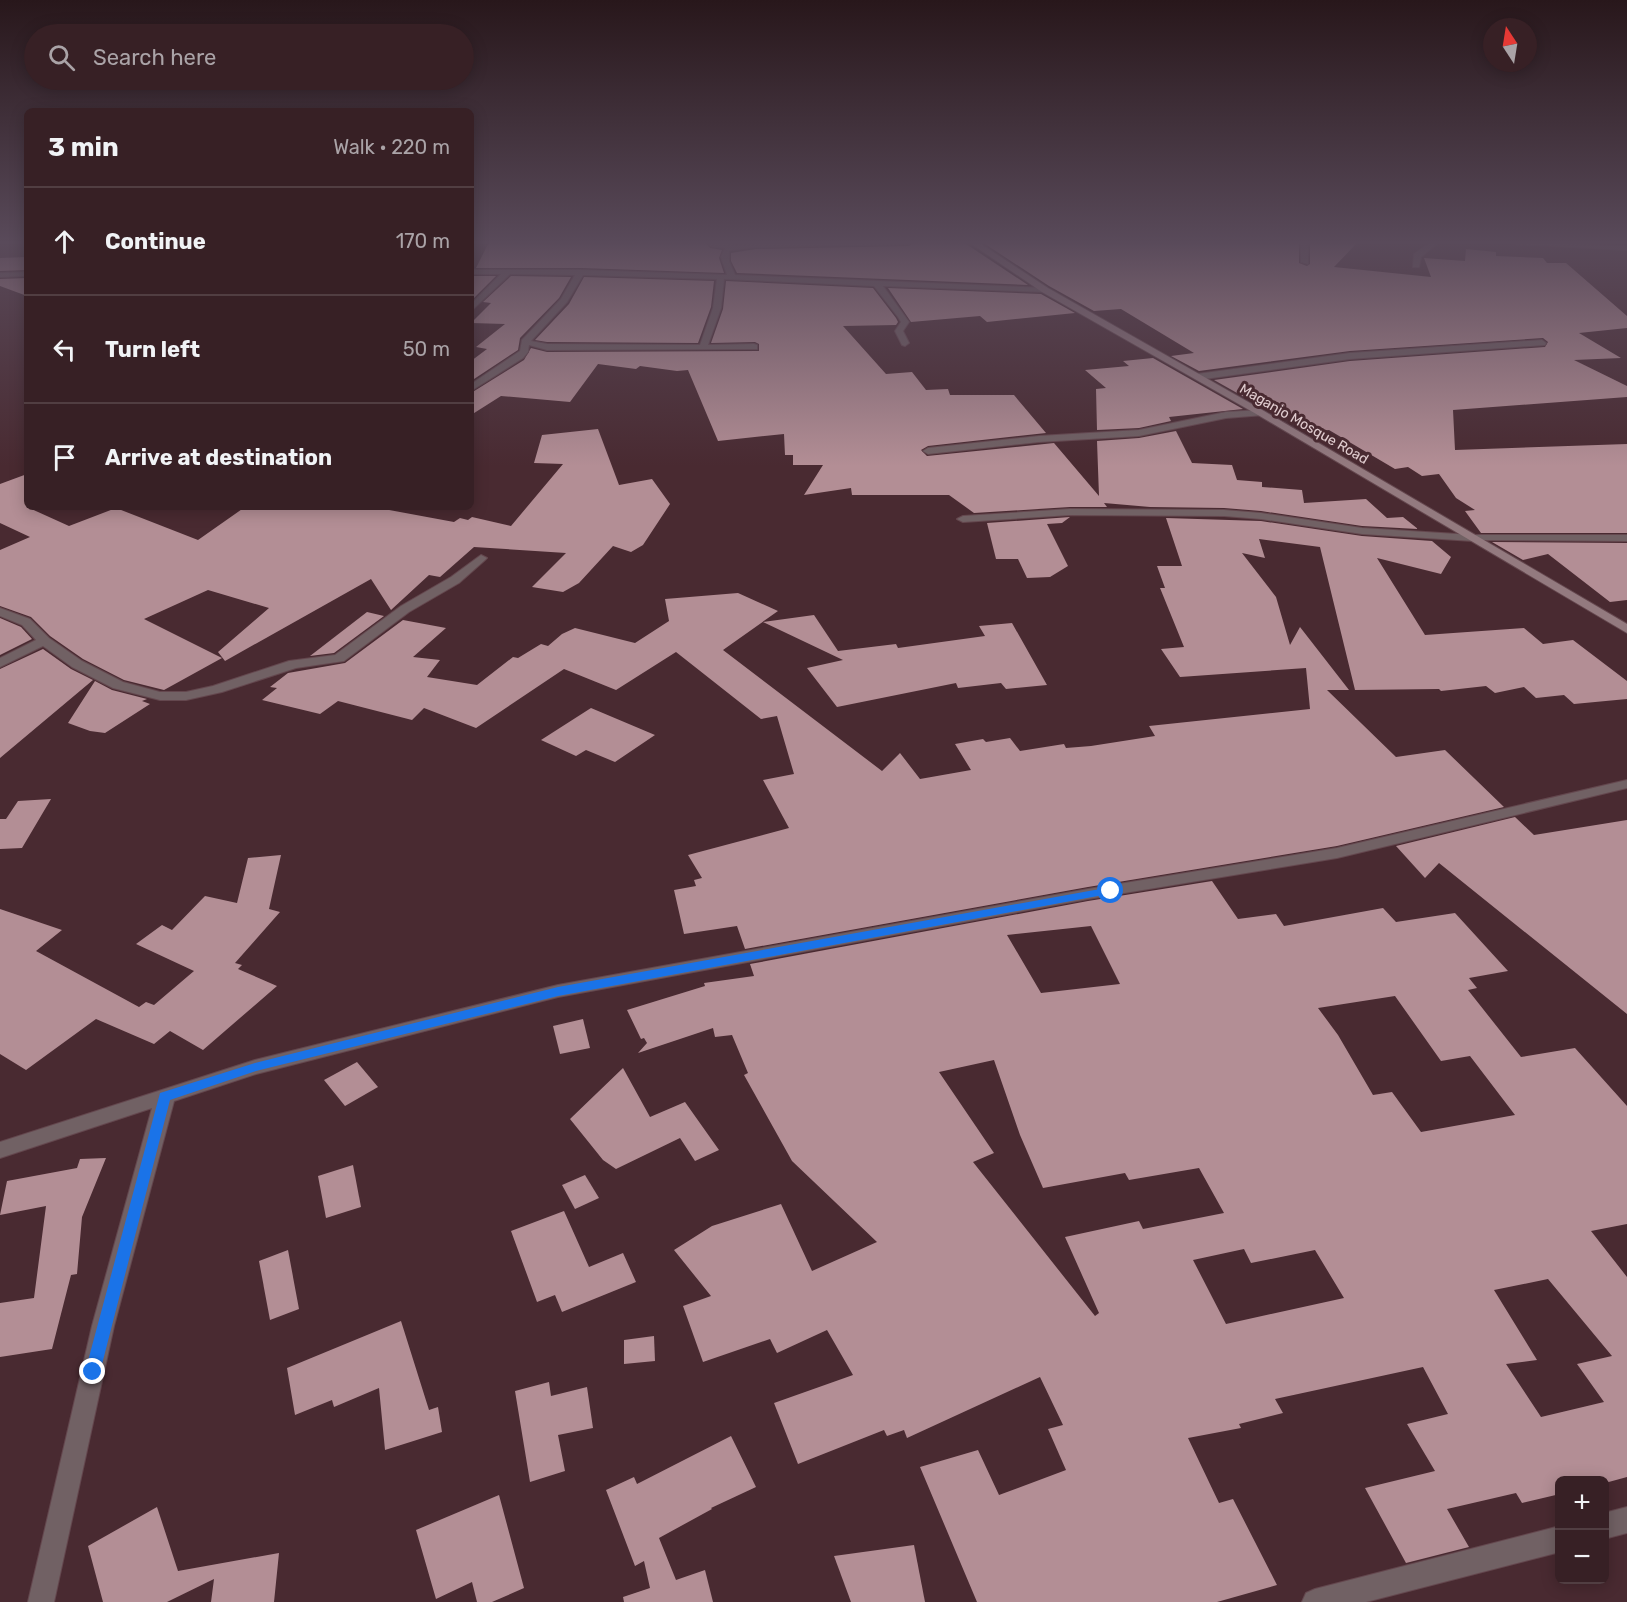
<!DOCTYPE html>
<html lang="en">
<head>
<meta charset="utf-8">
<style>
  body { margin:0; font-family:Rubik,sans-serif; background:#3e282d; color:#f1f3f6 }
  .controls { position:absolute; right:18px; bottom:18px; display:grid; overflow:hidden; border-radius:9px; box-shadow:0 3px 15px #0003 }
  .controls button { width:54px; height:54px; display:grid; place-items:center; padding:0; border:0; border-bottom:2px solid #513e42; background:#372025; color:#f1f3f6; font:30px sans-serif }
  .compass { position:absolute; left:1483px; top:18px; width:54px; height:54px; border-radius:50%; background:#372025; box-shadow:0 3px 15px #0003; rotate:348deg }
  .stop { position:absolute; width:18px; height:18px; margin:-14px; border:4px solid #1a73e8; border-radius:50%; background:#fff }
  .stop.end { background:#1a73e8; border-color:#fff; box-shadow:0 2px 6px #0008 }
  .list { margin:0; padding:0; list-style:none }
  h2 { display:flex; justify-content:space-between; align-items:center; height:78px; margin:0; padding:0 24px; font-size:26px }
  h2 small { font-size:20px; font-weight:400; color:#aaa3a7 }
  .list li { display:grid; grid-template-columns:39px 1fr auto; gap:18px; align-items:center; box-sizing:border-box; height:108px; padding:0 24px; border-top:2px solid #513e42 }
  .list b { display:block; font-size:22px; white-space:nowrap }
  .list em { font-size:20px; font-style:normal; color:#aaa3a7 }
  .icon { flex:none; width:33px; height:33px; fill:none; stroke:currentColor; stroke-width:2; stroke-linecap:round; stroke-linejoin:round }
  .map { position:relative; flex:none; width:1627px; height:1602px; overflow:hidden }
  .search { position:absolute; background:#372025; box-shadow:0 3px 15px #0003; left:24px; top:24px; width:450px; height:66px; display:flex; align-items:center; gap:15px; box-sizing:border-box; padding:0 21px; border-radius:33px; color:#aaa3a7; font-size:22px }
  .panel { position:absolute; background:#372025; box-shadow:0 3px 15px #0003; left:24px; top:108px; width:450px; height:402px; border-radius:9px }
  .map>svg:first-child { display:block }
  .building { fill:#b38e95; fill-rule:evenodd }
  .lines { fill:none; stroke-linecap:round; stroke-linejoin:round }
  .lane-casing { stroke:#64474e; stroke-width:2 }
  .street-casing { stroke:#64474e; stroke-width:2 }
  .secondary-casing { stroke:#64474e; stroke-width:2 }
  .lane { fill:#716164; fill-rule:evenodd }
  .street { fill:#716164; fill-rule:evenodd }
  .secondary { fill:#937a7f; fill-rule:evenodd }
  .route { fill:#1a73e8 }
  .labels { text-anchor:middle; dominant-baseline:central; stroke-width:6; stroke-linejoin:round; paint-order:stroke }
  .far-street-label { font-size:14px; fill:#e1cdd0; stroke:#492a31 }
</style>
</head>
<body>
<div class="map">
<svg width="1627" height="1602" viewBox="0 0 1627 1602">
  <rect width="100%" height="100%" fill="#492a31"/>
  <!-- building -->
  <g class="building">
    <path d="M 489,242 L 705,242 L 710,248 L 722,250 L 719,258 L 724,273 L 581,268 L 476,268 Z"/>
    <path d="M 915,242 L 963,242 L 1028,285 L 737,273 L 731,261 L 731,253 L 756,249 L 909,246 Z"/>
    <path d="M 982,242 L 1299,242 L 1299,263 L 1307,266 L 1310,264 L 1310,242 L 1358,242 L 1334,267 L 1431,277 L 1424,258 L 1465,261 L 1466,249 L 1496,252 L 1496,256 L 1543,258 L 1547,263 L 1566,263 L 1627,316 L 1627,328 L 1579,333 L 1621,358 L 1574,360 L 1627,386 L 1627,397 L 1453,410 L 1455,450 L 1627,444 L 1627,533 L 1481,533 L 1465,511 L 1475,510 L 1456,498 L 1439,474 L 1422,476 L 1408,467 L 1395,469 L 1329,430 L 1319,431 L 1297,418 L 1294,418 L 1272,406 L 1262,407 L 1214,380 L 1350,361 L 1545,347 L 1548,342 L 1543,338 L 1350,351 L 1199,371 L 1171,356 L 1194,353 L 1121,309 L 1094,311 L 1049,286 Z"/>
    <path d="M 27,257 L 27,270 L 0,271 L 0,258 Z"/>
    <path d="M 471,276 L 496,276 L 471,301 Z"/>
    <path d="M 511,276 L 571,277 L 559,298 L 520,338 L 518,350 L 471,381 L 471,361 L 487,349 L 476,347 L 505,324 L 471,323 L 491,303 L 483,302 Z"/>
    <path d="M 584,277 L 714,281 L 711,307 L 698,343 L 547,342 L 535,340 L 569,304 Z"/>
    <path d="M 27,278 L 27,296 L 0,286 L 0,279 Z"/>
    <path d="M 726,281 L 873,288 L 896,318 L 898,322 L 896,325 L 843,326 L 886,374 L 912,372 L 926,390 L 948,389 L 950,395 L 1014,395 L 1046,433 L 928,446 L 921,450 L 927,456 L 1054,443 L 1099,496 L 1097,441 L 1139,438 L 1176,431 L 1192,463 L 1232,465 L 1237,480 L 1262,482 L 1262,487 L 1302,490 L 1304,503 L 1366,499 L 1387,518 L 1403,517 L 1418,529 L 1362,526 L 1261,511 L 1224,508 L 1150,507 L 1104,503 L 1107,507 L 1070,507 L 974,513 L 949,495 L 852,495 L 851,488 L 804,495 L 823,465 L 793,465 L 793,455 L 785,455 L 784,434 L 718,441 L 688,370 L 677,371 L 640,366 L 636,369 L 598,364 L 570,402 L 501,396 L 471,415 L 471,393 L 524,360 L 531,348 L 547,352 L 759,351 L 759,344 L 755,342 L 711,343 L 723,309 Z"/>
    <path d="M 888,288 L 1041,294 L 1075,313 L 987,322 L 980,316 L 911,322 Z"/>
    <path d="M 1153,358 L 1243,409 L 1169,417 L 1171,421 L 1139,428 L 1097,430 L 1096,389 L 1106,388 L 1085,370 L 1129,366 L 1123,361 Z"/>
    <path d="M 598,429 L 619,485 L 652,479 L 670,504 L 643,545 L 631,552 L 613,546 L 579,583 L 563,592 L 532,587 L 566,553 L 474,547 L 440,577 L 429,575 L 391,610 L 371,579 L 225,661 L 218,652 L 269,608 L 208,590 L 144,619 L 222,658 L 164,690 L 124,680 L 83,659 L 50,636 L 31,617 L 0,606 L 0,550 L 30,537 L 0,523 L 0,484 L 27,474 L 27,507 L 69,526 L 116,508 L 198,540 L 245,507 L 373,507 L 454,522 L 460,518 L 468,520 L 472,517 L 511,526 L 563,464 L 534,463 L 542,435 Z"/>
    <path d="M 1070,517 L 1062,523 L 1047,524 L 1068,566 L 1050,577 L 1027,578 L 1018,559 L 996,559 L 987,523 Z"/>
    <path d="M 1166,518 L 1261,521 L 1362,536 L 1432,541 L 1451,557 L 1441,574 L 1377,558 L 1425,635 L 1524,628 L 1543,644 L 1573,640 L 1627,681 L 1627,699 L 1574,704 L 1564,695 L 1536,698 L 1524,687 L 1495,693 L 1486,686 L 1441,691 L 1439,689 L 1355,690 L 1320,547 L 1259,539 L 1265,558 L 1242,553 L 1276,597 L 1290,645 L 1300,627 L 1349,690 L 1327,690 L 1396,757 L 1445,750 L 1504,807 L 1337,846 L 1088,887 L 745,949 L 737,926 L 684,934 L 674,890 L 696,886 L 694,880 L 702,878 L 688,855 L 789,828 L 763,780 L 794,774 L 777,716 L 761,719 L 676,652 L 616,690 L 564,669 L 476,728 L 424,708 L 412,720 L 338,701 L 320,714 L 262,700 L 277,688 L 270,687 L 288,673 L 345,663 L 403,620 L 446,628 L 413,657 L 440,660 L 427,677 L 477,685 L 513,657 L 518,658 L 541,644 L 548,646 L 562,634 L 575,628 L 635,643 L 669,621 L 665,599 L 738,593 L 778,611 L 723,650 L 882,771 L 900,753 L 920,779 L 971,770 L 955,744 L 983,739 L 986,742 L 1010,738 L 1020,751 L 1064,744 L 1066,748 L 1091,746 L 1155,736 L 1149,726 L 1310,709 L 1306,668 L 1180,677 L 1161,649 L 1184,647 L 1160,588 L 1165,588 L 1157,566 L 1182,566 Z"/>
    <path d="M 1492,542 L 1627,543 L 1627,600 L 1610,602 L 1548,554 L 1523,560 Z"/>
    <path d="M 367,612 L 384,616 L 334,653 L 310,656 Z"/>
    <path d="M 814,615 L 838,651 L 896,644 L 898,648 L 985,636 L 979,626 L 1012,623 L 1047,685 L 1006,689 L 1001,683 L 958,688 L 956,683 L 837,707 L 807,668 L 843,660 L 763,622 Z"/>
    <path d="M 0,618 L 21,627 L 32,639 L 0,655 Z"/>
    <path d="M 43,649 L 71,669 L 93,680 L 0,758 L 0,669 Z"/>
    <path d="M 95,681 L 112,690 L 147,699 L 142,701 L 150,704 L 105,733 L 90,731 L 68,723 Z"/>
    <path d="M 591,708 L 655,735 L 615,762 L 586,750 L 576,756 L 541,740 Z"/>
    <path d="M 51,799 L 22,848 L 0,849 L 0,819 L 6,819 L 18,801 Z"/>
    <path d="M 1515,817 L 1534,835 L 1627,820 L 1627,1014 L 1439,863 L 1425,878 L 1396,846 Z"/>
    <path d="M 281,855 L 269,909 L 280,912 L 235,963 L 242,965 L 238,969 L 277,986 L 203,1050 L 170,1031 L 154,1044 L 96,1019 L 26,1070 L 0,1054 L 0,909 L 62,930 L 36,951 L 139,1007 L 146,1002 L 154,1005 L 194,971 L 136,944 L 162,925 L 172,930 L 205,896 L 237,903 L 248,858 Z"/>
    <path d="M 1212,881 L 1238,919 L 1276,914 L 1284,926 L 1383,908 L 1396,922 L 1455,913 L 1508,971 L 1469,978 L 1477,988 L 1468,990 L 1521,1057 L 1575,1048 L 1627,1106 L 1627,1224 L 1591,1231 L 1627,1277 L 1627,1477 L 1605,1483 L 1605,1480 L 1560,1480 L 1560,1494 L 1522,1503 L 1516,1493 L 1447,1509 L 1469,1547 L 1406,1563 L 1365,1488 L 1435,1471 L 1407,1424 L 1448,1414 L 1423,1367 L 1275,1399 L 1283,1413 L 1239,1424 L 1241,1428 L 1188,1438 L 1219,1503 L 1233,1499 L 1277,1585 L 1217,1602 L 977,1602 L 920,1467 L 978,1450 L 999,1495 L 1066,1470 L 1048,1429 L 1063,1425 L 1040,1377 L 907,1438 L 904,1430 L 887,1436 L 884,1430 L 798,1464 L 774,1403 L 853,1375 L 827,1330 L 777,1353 L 770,1339 L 703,1362 L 683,1306 L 711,1296 L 674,1250 L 712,1226 L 781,1204 L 812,1271 L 877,1242 L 792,1161 L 744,1075 L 748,1073 L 732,1035 L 715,1037 L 713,1028 L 638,1053 L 647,1043 L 644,1038 L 641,1039 L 627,1010 L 705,986 L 704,983 L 754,976 L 750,964 L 1088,901 ZM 1091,926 L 1120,984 L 1041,993 L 1007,935 ZM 1395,996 L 1441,1061 L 1470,1056 L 1515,1115 L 1421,1132 L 1392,1092 L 1373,1095 L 1338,1035 L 1318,1008 ZM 994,1060 L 1020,1135 L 1043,1188 L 1125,1173 L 1129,1180 L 1199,1168 L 1224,1213 L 1143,1229 L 1139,1221 L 1065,1237 L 1099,1313 L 1095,1316 L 973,1162 L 994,1153 L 939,1072 ZM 1244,1249 L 1251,1263 L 1315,1250 L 1344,1298 L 1226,1324 L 1193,1260 ZM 1548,1279 L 1612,1356 L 1577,1364 L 1604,1402 L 1541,1417 L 1506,1364 L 1537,1360 L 1494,1290 Z"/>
    <path d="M 583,1019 L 590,1048 L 560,1054 L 553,1026 Z"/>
    <path d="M 357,1062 L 378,1087 L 345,1106 L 324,1080 Z"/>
    <path d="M 623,1068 L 650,1117 L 685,1102 L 719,1150 L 695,1161 L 680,1138 L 616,1169 L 603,1160 L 570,1119 Z"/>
    <path d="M 106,1158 L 82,1217 L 77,1274 L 71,1275 L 52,1349 L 0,1357 L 0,1303 L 34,1298 L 46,1206 L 0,1215 L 7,1181 L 77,1168 L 80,1159 Z"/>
    <path d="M 353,1165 L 361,1207 L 326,1218 L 318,1176 Z"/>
    <path d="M 585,1175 L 599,1198 L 575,1209 L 562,1185 Z"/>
    <path d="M 564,1211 L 589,1267 L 623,1253 L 636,1282 L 562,1312 L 555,1295 L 537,1302 L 511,1231 Z"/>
    <path d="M 288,1250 L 299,1309 L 270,1320 L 259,1261 Z"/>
    <path d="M 401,1321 L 429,1410 L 438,1407 L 442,1432 L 385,1450 L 379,1388 L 334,1407 L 332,1400 L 295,1415 L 287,1368 Z"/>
    <path d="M 654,1336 L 655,1361 L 624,1364 L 624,1340 Z"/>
    <path d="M 549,1382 L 551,1396 L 587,1387 L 593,1428 L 558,1435 L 565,1471 L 530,1482 L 515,1391 Z"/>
    <path d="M 731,1436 L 756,1487 L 711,1508 L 712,1509 L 659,1538 L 676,1580 L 705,1570 L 713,1602 L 624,1602 L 623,1597 L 650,1588 L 644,1561 L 635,1566 L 606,1490 L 634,1477 L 637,1484 Z"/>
    <path d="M 499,1495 L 524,1588 L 492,1602 L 477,1602 L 472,1582 L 436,1599 L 416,1530 Z"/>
    <path d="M 157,1507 L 178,1571 L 279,1553 L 274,1602 L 211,1602 L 214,1579 L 167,1602 L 103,1602 L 88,1546 Z"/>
    <path d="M 914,1545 L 925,1602 L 851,1602 L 834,1556 Z"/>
  </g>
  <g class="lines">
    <!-- lane casing -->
    <g class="lane-casing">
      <path id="lane" d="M 1473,535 L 1627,535 L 1627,541 L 1469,540 L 1469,536 Z"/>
    </g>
    <!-- street casing -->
    <g class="street-casing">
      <g id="street">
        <path d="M 707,242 L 737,245 L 805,242 L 913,242 L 909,244 L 756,247 L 732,250 L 729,251 L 729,261 L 735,275 L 1045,288 L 1049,290 L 1045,292 L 883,286 L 909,322 L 903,331 L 909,343 L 905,346 L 902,345 L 895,331 L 901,322 L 898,317 L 874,286 L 724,279 L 721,308 L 708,345 L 754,344 L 757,345 L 757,349 L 547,350 L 529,345 L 528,352 L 523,358 L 471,391 L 471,384 L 520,351 L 522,340 L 561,299 L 575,275 L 510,274 L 471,311 L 471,304 L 501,274 L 471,274 L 471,270 L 581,270 L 727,275 L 721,257 L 725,248 L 710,246 ZM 583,275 L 717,279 L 713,308 L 700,345 L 547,344 L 531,341 L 567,302 Z"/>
        <path d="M 1301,242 L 1308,242 L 1308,264 L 1301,262 Z"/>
        <path d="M 1431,242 L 1439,242 L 1421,257 L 1419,267 L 1413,267 L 1414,254 Z"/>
        <path d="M 1511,242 L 1627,246 L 1627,250 L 1515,244 Z"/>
        <path d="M 27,272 L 27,276 L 0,277 L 0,273 Z"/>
        <path d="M 1542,340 L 1546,343 L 1545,345 L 1350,359 L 1197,380 L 1193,377 L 1197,374 L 1350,353 Z"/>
        <path d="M 1261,410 L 1266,413 L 1264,415 L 1226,418 L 1139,436 L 1039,442 L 928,454 L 923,451 L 928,448 L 1039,436 L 1139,430 L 1226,412 Z"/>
        <path d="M 1070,509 L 1224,510 L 1261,513 L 1362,528 L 1473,535 L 1479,538 L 1473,541 L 1362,534 L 1261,519 L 1224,516 L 1070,515 L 963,522 L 957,519 L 963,516 Z"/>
        <path d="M 481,555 L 487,558 L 485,560 L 459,583 L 409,612 L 344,661 L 296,668 L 222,692 L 186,700 L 160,700 L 113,688 L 72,667 L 43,646 L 0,667 L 0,658 L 36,640 L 22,625 L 0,616 L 0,608 L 30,619 L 49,638 L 82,661 L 123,682 L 160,692 L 186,692 L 213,686 L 289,661 L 335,655 L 401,606 L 451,577 Z"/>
        <path d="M 1627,780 L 1627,788 L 1337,858 L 1088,899 L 558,997 L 256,1074 L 174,1101 L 114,1326 L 54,1602 L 28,1602 L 92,1326 L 152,1108 L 0,1158 L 0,1142 L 255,1060 L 558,985 L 1088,889 L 1337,848 Z"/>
        <path d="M 1627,1507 L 1627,1533 L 1604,1539 L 1604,1513 Z"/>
        <path d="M 1560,1526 L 1560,1552 L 1366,1602 L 1302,1602 L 1306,1593 L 1315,1589 Z"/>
      </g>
    </g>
    <!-- secondary casing -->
    <g class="secondary-casing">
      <path id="secondary" d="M 965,242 L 978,242 L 1048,288 L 1264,411 L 1627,624 L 1627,633 L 1258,415 L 1042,292 L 973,245 Z"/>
    </g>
    <!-- lane -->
    <use href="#lane" class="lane"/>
    <!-- street -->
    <use href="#street" class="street"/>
    <!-- secondary -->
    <use href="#secondary" class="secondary"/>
  </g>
  <!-- sky -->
  <linearGradient id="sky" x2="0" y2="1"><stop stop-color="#28171b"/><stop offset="0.52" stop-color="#594a5a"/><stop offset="1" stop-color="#594a5a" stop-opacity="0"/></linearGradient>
  <rect width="1627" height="466" fill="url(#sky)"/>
  <!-- route -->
  <path class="route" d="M 1111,887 L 1116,891 L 1114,893 L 558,996 L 256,1071 L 170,1100 L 100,1372 L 98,1377 L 93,1379 L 87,1377 L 85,1372 L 160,1093 L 255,1063 L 558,987 Z"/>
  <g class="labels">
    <!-- far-street labels -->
    <g class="far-street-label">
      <text transform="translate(1304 424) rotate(30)">Maganjo Mosque Road</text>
    </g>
  </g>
</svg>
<div class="controls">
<button>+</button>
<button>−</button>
</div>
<svg class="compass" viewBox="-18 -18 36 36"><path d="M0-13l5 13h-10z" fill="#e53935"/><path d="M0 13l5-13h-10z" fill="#aaa3a7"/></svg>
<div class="stop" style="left:1111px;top:891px"></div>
<div class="stop end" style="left:93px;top:1372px"></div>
<div class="search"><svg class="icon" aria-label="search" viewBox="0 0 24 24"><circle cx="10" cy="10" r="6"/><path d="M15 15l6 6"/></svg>Search here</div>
<section class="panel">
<h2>3 min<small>Walk · 220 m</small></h2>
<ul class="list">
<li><svg class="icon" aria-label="ahead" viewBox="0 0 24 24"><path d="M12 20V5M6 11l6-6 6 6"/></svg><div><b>Continue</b></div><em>170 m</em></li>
<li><svg class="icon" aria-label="left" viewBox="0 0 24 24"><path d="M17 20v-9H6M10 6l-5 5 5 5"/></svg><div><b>Turn left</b></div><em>50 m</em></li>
<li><svg class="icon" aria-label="arrive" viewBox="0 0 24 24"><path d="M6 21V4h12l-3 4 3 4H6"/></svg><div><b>Arrive at destination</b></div></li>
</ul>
</section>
</div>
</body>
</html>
